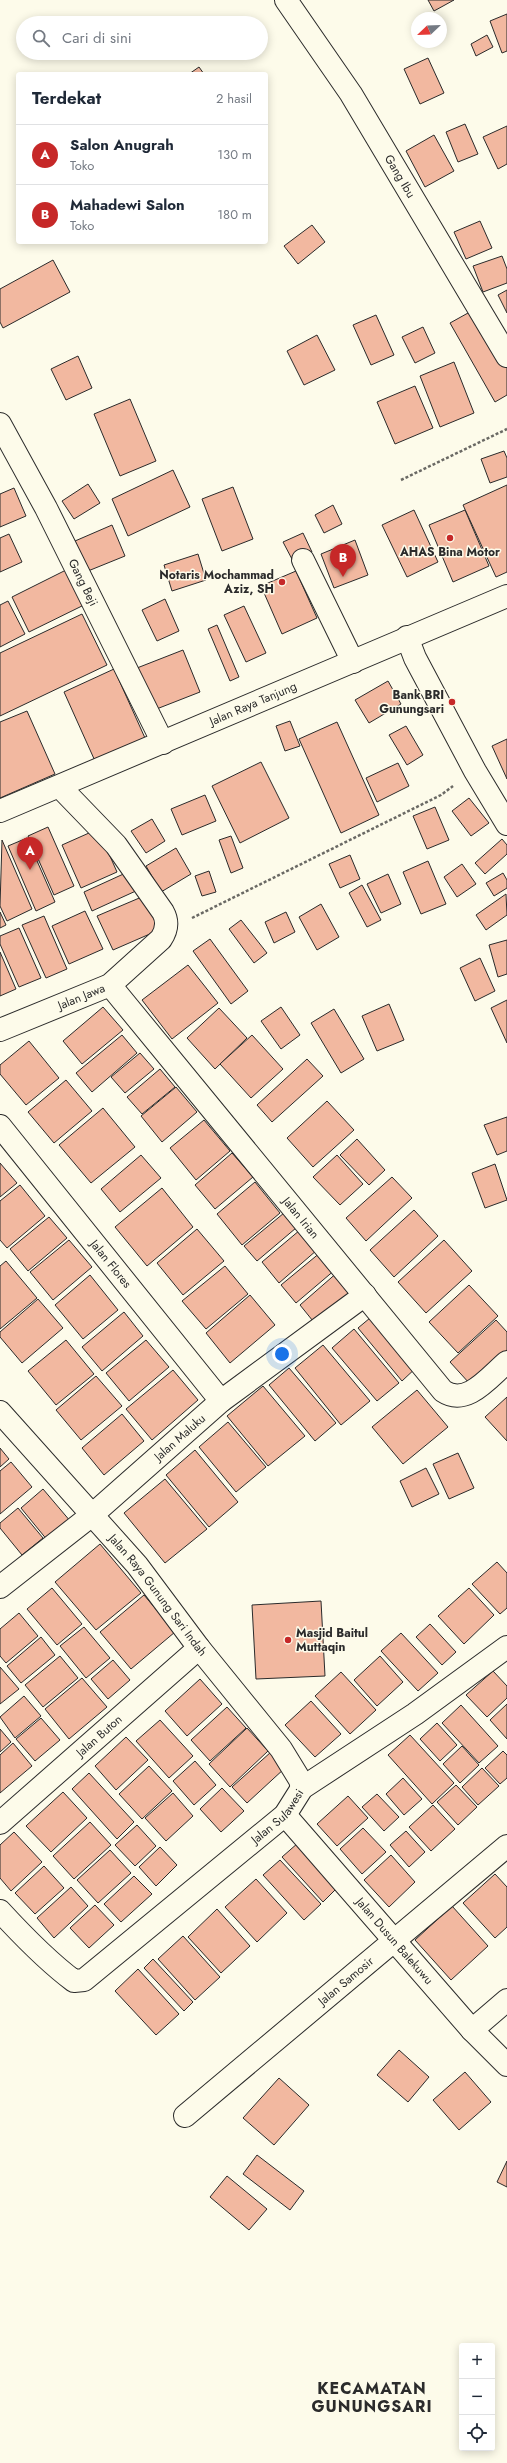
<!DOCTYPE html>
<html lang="id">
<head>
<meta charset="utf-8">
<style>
  body { margin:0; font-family:Jost,sans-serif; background:#f6f6f7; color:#1f2937 }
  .controls { position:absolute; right:12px; bottom:12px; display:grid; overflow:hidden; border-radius:4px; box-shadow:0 2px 10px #0003 }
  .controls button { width:36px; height:36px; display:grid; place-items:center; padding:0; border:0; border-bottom:1px solid #e0e1e3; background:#fff; color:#1f2937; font:20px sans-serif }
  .compass { position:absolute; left:411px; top:12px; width:36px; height:36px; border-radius:50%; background:#fff; box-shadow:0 2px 10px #0003; rotate:247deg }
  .you { position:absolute; left:282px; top:1354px; width:14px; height:14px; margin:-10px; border:3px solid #fff; border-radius:50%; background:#1a73e8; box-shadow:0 0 0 6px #1a73e833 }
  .badge { display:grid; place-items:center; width:26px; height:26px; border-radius:50%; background:#c62828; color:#fff; font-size:13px; font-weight:700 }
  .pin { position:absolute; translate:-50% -33px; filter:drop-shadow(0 1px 2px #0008) }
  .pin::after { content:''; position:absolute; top:21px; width:14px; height:12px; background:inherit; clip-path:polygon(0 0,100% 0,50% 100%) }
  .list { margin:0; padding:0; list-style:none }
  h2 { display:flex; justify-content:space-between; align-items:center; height:52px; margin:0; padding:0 16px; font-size:17px }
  h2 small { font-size:13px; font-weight:400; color:#747a83 }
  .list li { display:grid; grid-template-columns:26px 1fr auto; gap:12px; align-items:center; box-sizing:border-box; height:60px; padding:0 16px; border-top:1px solid #e0e1e3 }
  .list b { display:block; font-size:15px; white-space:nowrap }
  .list p { margin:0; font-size:13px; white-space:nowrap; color:#747a83 }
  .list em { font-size:13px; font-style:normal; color:#747a83 }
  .icon { flex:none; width:22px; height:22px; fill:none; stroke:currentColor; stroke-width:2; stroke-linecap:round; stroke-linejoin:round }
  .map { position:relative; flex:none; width:507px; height:2463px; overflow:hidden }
  .search { position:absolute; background:#fff; box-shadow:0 2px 10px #0003; left:16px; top:16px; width:252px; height:44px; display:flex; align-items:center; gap:10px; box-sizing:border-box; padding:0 14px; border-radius:22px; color:#747a83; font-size:15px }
  .panel { position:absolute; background:#fff; box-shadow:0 2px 10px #0003; left:16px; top:72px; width:252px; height:172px; border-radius:4px }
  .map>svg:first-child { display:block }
  .building { fill:#f2b8a0; stroke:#2b2b2b }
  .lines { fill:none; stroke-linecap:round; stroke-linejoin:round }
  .minor-casing { stroke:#2b2b2b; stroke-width:24 }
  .primary-casing { stroke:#2b2b2b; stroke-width:24 }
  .path { stroke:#6a6964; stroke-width:2.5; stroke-dasharray:3 2; stroke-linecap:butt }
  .minor { stroke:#fdfbea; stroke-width:22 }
  .primary { stroke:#fdfbea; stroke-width:22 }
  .poi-dot { fill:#c62828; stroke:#fdfbea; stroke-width:1.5 }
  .labels { text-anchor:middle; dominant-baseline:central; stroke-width:3; stroke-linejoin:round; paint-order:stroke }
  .street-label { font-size:12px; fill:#2b2b2b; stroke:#fdfbea }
  .poi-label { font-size:12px; font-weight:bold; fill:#2b2b2b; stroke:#fdfbea; text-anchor:end }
  .district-label { font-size:16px; font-weight:bold; letter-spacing:1px; fill:#2b2b2b; stroke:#fdfbea }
</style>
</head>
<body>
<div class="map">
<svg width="507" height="2463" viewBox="0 0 507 2463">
  <rect width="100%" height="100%" fill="#fdfbea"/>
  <!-- building -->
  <g class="building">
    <path d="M 428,0 L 454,0 L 434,11 Z"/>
    <path d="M 507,14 L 507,51 L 502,53 L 490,21 Z"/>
    <path d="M 487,35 L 493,47 L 476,56 L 471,44 Z"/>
    <path d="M 428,58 L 444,93 L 420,104 L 404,69 Z"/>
    <path d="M 199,67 L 204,74 L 189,74 Z"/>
    <path d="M 465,124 L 478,154 L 458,162 L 446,132 Z"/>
    <path d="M 507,126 L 507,164 L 498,169 L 483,137 Z"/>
    <path d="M 434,135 L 454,171 L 425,187 L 406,151 Z"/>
    <path d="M 480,221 L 492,248 L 466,259 L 454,232 Z"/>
    <path d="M 312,225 L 325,242 L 298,264 L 284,246 Z"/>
    <path d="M 502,256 L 507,269 L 507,283 L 483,292 L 473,266 Z"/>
    <path d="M 53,260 L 70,292 L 3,328 L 0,322 L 0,289 Z"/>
    <path d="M 507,290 L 507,313 L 498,295 Z"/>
    <path d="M 477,308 L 507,361 L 507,395 L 495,402 L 450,323 Z"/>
    <path d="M 376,315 L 394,355 L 371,365 L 353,325 Z"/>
    <path d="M 423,327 L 435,353 L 415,363 L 402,337 Z"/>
    <path d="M 317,335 L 335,370 L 304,385 L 287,351 Z"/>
    <path d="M 78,356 L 92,388 L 66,400 L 51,369 Z"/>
    <path d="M 454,362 L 474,413 L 440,427 L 420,376 Z"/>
    <path d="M 415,386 L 433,428 L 395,444 L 377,402 Z"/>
    <path d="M 130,399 L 156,461 L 120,476 L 94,414 Z"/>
    <path d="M 504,451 L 507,458 L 507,477 L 490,483 L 481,459 Z"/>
    <path d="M 173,470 L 190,507 L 128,536 L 112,499 Z"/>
    <path d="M 88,484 L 100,503 L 74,519 L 62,501 Z"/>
    <path d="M 507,485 L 507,572 L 496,577 L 463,505 Z"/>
    <path d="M 233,487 L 253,539 L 222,551 L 202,499 Z"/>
    <path d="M 14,488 L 26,516 L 0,527 L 0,494 Z"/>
    <path d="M 333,505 L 342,524 L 324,533 L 315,515 Z"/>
    <path d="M 414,510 L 438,562 L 407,577 L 382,525 Z"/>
    <path d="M 465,510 L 489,566 L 453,582 L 429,525 Z"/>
    <path d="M 112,525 L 125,556 L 88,571 L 75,541 Z"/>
    <path d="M 303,533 L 312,552 L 293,561 L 283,542 Z"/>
    <path d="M 9,534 L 22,562 L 0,572 L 0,538 Z"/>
    <path d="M 355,540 L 368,575 L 334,588 L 321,554 Z"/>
    <path d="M 198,554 L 206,580 L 172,591 L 164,565 Z"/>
    <path d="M 68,569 L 86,604 L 29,632 L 12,597 Z"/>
    <path d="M 296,571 L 317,618 L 282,634 L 261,586 Z"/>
    <path d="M 165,599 L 179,631 L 157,641 L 142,610 Z"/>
    <path d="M 8,601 L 25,634 L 0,647 L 0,605 Z"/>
    <path d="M 244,606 L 266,653 L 246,662 L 224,615 Z"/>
    <path d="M 82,614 L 107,665 L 0,716 L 0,653 Z"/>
    <path d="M 217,625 L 239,677 L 230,681 L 208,629 Z"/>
    <path d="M 183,650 L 200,692 L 154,710 L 137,668 Z"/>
    <path d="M 114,669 L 145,738 L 95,761 L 64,692 Z"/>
    <path d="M 388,681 L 401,704 L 369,723 L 355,700 Z"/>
    <path d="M 27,711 L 55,774 L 0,798 L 0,722 Z"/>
    <path d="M 290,721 L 300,746 L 285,751 L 276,726 Z"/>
    <path d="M 337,722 L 379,815 L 341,833 L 299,739 Z"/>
    <path d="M 406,726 L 423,755 L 407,765 L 389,735 Z"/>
    <path d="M 507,739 L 507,779 L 492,746 Z"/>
    <path d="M 261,762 L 289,818 L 240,843 L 212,786 Z"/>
    <path d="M 398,763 L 409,786 L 377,802 L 366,778 Z"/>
    <path d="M 205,795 L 216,821 L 182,835 L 171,809 Z"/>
    <path d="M 469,798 L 489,823 L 471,836 L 452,811 Z"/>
    <path d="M 435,807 L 449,840 L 427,849 L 413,816 Z"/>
    <path d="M 152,819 L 165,841 L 146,853 L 131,831 Z"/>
    <path d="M 48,827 L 74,886 L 54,895 L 28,836 Z"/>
    <path d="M 98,829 L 117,872 L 81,888 L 62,845 Z"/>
    <path d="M 231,836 L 243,868 L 231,873 L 219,840 Z"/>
    <path d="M 27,838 L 55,902 L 36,911 L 8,846 Z"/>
    <path d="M 502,839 L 507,845 L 507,854 L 485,874 L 475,863 Z"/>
    <path d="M 2,840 L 32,909 L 7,921 L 0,906 Z"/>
    <path d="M 176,848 L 191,874 L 161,892 L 146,866 Z"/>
    <path d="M 350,855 L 360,879 L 340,888 L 329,864 Z"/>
    <path d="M 428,861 L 446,904 L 421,914 L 403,872 Z"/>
    <path d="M 462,864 L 476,884 L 457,897 L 444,877 Z"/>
    <path d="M 130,871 L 138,890 L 92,911 L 84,892 Z"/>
    <path d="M 209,871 L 216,892 L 202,896 L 195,876 Z"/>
    <path d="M 503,873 L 507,880 L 507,888 L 494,896 L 486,883 Z"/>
    <path d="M 388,874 L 401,904 L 381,913 L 367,884 Z"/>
    <path d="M 362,885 L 381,920 L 367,927 L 349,893 Z"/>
    <path d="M 506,894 L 507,915 L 486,930 L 476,915 Z"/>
    <path d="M 144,896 L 159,930 L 113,950 L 97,916 Z"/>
    <path d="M 321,904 L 339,937 L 317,950 L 299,917 Z"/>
    <path d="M 85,911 L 103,949 L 69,964 L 52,926 Z"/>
    <path d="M 0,912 L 6,925 L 0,928 Z"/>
    <path d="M 286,912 L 295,932 L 274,943 L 265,922 Z"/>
    <path d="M 44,916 L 67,969 L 46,978 L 22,925 Z"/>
    <path d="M 241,920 L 267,953 L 254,963 L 229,929 Z"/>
    <path d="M 19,928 L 41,978 L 19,987 L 0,944 L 0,936 Z"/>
    <path d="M 210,939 L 248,991 L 231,1004 L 193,951 Z"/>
    <path d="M 507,940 L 507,974 L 498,977 L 489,945 Z"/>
    <path d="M 0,952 L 16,989 L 0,996 Z"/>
    <path d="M 480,958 L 495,991 L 475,1001 L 460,968 Z"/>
    <path d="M 188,965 L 218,1003 L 172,1039 L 142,1000 Z"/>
    <path d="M 507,1000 L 507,1043 L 491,1008 Z"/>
    <path d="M 389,1004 L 404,1040 L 377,1051 L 362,1016 Z"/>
    <path d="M 103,1007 L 123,1030 L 82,1064 L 63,1041 Z"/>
    <path d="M 281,1007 L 300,1035 L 281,1049 L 261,1021 Z"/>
    <path d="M 219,1008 L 247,1038 L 215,1069 L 187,1038 Z"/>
    <path d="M 334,1009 L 364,1059 L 341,1073 L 311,1023 Z"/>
    <path d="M 122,1035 L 137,1053 L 92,1092 L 76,1073 Z"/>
    <path d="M 252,1035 L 283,1069 L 251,1098 L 220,1064 Z"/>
    <path d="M 29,1041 L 59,1078 L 26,1105 L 0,1074 L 0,1065 Z"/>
    <path d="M 140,1053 L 154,1069 L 125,1093 L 111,1077 Z"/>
    <path d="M 307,1059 L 323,1076 L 272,1122 L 257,1105 Z"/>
    <path d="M 160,1069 L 175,1087 L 142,1114 L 127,1097 Z"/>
    <path d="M 66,1080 L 92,1111 L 54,1143 L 28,1112 Z"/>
    <path d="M 176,1087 L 197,1112 L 162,1142 L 141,1116 Z"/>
    <path d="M 327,1101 L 354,1130 L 313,1167 L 287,1138 Z"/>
    <path d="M 103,1108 L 135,1147 L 91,1183 L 59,1145 Z"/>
    <path d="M 507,1117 L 507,1151 L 497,1155 L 484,1125 Z"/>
    <path d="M 204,1120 L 230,1151 L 196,1180 L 170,1148 Z"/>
    <path d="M 357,1139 L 385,1170 L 369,1185 L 340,1155 Z"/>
    <path d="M 232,1153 L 253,1177 L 215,1209 L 195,1185 Z"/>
    <path d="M 141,1155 L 161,1178 L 120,1212 L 101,1189 Z"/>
    <path d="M 337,1155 L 363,1184 L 340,1205 L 313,1177 Z"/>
    <path d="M 0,1163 L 17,1183 L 0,1197 Z"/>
    <path d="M 495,1164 L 507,1200 L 485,1208 L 472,1173 Z"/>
    <path d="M 392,1177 L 412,1198 L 366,1241 L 346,1218 Z"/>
    <path d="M 255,1182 L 280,1213 L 242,1245 L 217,1214 Z"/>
    <path d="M 20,1185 L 45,1216 L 7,1248 L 0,1240 L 0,1201 Z"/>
    <path d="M 162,1188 L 193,1227 L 147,1266 L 115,1227 Z"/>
    <path d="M 414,1210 L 438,1236 L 394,1277 L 370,1250 Z"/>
    <path d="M 284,1213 L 296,1228 L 257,1261 L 244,1246 Z"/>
    <path d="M 49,1217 L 67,1238 L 28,1271 L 10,1249 Z"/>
    <path d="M 197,1229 L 224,1261 L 183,1295 L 157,1263 Z"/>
    <path d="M 300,1230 L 317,1250 L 279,1283 L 262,1262 Z"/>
    <path d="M 69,1240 L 92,1267 L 53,1300 L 30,1272 Z"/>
    <path d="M 444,1240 L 472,1271 L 426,1313 L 398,1282 Z"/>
    <path d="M 321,1252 L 336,1269 L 296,1303 L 281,1285 Z"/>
    <path d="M 6,1261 L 37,1298 L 0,1329 L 0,1266 Z"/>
    <path d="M 225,1266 L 248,1294 L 206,1329 L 182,1301 Z"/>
    <path d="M 339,1271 L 357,1293 L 317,1326 L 300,1305 Z"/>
    <path d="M 90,1275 L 118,1310 L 83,1339 L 55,1305 Z"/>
    <path d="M 469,1285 L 498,1316 L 458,1353 L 429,1322 Z"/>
    <path d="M 250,1295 L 275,1325 L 230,1363 L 206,1333 Z"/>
    <path d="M 38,1299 L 63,1328 L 22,1363 L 0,1337 L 0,1332 Z"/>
    <path d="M 124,1312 L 143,1336 L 102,1371 L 82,1347 Z"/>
    <path d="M 376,1313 L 419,1365 L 402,1381 L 358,1328 Z"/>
    <path d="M 496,1320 L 507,1332 L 507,1350 L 470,1384 L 450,1362 Z"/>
    <path d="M 354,1329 L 399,1383 L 377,1401 L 332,1348 Z"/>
    <path d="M 66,1340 L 94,1374 L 56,1405 L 28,1371 Z"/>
    <path d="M 146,1340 L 169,1367 L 129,1401 L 106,1373 Z"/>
    <path d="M 323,1345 L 370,1401 L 341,1425 L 295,1368 Z"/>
    <path d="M 289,1368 L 336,1423 L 315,1441 L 269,1385 Z"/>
    <path d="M 173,1370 L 198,1400 L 152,1440 L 126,1409 Z"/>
    <path d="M 96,1376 L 122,1406 L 81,1440 L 56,1410 Z"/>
    <path d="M 263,1386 L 305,1436 L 268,1466 L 227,1416 Z"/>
    <path d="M 417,1390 L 448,1427 L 403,1464 L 372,1427 Z"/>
    <path d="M 507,1397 L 507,1441 L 485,1417 Z"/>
    <path d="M 122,1414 L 144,1441 L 104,1475 L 82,1448 Z"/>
    <path d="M 228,1422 L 266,1467 L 236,1492 L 199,1447 Z"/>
    <path d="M 0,1448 L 9,1459 L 0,1467 Z"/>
    <path d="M 195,1450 L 238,1502 L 209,1527 L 166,1475 Z"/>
    <path d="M 458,1453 L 474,1488 L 449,1499 L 433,1464 Z"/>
    <path d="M 11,1462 L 32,1487 L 0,1514 L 0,1471 Z"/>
    <path d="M 426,1468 L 439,1494 L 412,1507 L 400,1481 Z"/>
    <path d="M 165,1479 L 207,1529 L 165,1563 L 124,1513 Z"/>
    <path d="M 43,1489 L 71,1522 L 48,1541 L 21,1508 Z"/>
    <path d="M 18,1508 L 43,1538 L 22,1555 L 0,1528 L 0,1523 Z"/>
    <path d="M 100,1544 L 141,1593 L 96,1630 L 55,1582 Z"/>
    <path d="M 497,1562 L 507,1573 L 507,1608 L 500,1614 L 472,1584 Z"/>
    <path d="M 52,1588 L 82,1624 L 57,1645 L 27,1609 Z"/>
    <path d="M 469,1588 L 494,1615 L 464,1644 L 438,1616 Z"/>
    <path d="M 144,1595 L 175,1632 L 131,1669 L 100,1632 Z"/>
    <path d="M 321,1601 L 325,1676 L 256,1679 L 252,1605 Z"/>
    <path d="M 19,1613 L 38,1636 L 6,1663 L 0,1656 L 0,1629 Z"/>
    <path d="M 430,1624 L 456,1652 L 442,1665 L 416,1637 Z"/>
    <path d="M 84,1627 L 110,1658 L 86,1678 L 60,1646 Z"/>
    <path d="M 401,1633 L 438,1673 L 418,1691 L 381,1651 Z"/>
    <path d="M 41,1637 L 55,1655 L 21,1683 L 7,1666 Z"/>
    <path d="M 60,1656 L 78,1678 L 43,1707 L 25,1685 Z"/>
    <path d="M 380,1656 L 403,1682 L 377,1706 L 354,1680 Z"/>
    <path d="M 113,1660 L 130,1680 L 108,1699 L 91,1679 Z"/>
    <path d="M 0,1667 L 19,1689 L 0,1704 Z"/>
    <path d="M 493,1671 L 507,1686 L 507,1698 L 487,1717 L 466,1695 Z"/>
    <path d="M 341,1672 L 376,1710 L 350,1734 L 315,1696 Z"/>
    <path d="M 82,1678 L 107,1707 L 69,1739 L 45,1709 Z"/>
    <path d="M 200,1679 L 222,1704 L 187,1736 L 165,1711 Z"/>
    <path d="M 24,1696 L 41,1716 L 15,1738 L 0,1717 Z"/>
    <path d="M 311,1701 L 341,1734 L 315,1757 L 285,1725 Z"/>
    <path d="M 507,1704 L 507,1739 L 490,1720 Z"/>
    <path d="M 461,1705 L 498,1746 L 479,1763 L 442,1723 Z"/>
    <path d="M 227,1707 L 246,1728 L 210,1761 L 191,1740 Z"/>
    <path d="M 41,1718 L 60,1740 L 35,1761 L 16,1739 Z"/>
    <path d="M 160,1720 L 193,1756 L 169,1778 L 136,1741 Z"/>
    <path d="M 437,1723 L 457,1745 L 440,1761 L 420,1739 Z"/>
    <path d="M 247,1728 L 268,1751 L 230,1787 L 209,1764 Z"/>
    <path d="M 0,1729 L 11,1742 L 0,1752 Z"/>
    <path d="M 410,1735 L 454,1783 L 432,1804 L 388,1755 Z"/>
    <path d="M 126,1737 L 148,1760 L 116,1790 L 95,1766 Z"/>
    <path d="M 13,1743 L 32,1766 L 0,1793 L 0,1755 Z"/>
    <path d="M 462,1746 L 479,1765 L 460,1783 L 443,1764 Z"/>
    <path d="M 503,1751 L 507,1755 L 507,1778 L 500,1784 L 485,1768 Z"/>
    <path d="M 271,1752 L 285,1768 L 247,1803 L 232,1787 Z"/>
    <path d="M 195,1761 L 216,1785 L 194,1805 L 173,1781 Z"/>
    <path d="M 149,1766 L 172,1791 L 142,1819 L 119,1794 Z"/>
    <path d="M 482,1768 L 499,1786 L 478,1805 L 462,1787 Z"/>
    <path d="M 89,1773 L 134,1822 L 117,1839 L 72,1789 Z"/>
    <path d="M 403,1778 L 422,1799 L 404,1815 L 386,1794 Z"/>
    <path d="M 456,1785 L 477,1807 L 458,1825 L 437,1802 Z"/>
    <path d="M 222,1788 L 244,1811 L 221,1832 L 200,1809 Z"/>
    <path d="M 63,1792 L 87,1818 L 51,1852 L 26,1826 Z"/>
    <path d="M 173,1793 L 193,1816 L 166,1841 L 145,1818 Z"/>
    <path d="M 377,1794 L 399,1817 L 384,1831 L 362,1807 Z"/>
    <path d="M 348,1796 L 368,1818 L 337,1846 L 317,1824 Z"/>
    <path d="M 433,1805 L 455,1829 L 431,1851 L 409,1827 Z"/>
    <path d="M 90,1822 L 111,1845 L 74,1879 L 53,1856 Z"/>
    <path d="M 137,1825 L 156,1846 L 135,1866 L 115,1845 Z"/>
    <path d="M 363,1828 L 386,1852 L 362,1874 L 340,1849 Z"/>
    <path d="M 406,1831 L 425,1852 L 409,1867 L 390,1845 Z"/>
    <path d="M 14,1832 L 42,1862 L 11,1891 L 0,1878 L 0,1845 Z"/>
    <path d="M 298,1843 L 338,1887 L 323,1902 L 282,1857 Z"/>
    <path d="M 160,1847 L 177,1865 L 156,1886 L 139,1867 Z"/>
    <path d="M 110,1850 L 131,1873 L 98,1903 L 77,1880 Z"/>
    <path d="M 391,1855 L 415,1882 L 389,1907 L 364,1880 Z"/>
    <path d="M 280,1860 L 321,1904 L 304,1920 L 263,1875 Z"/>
    <path d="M 44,1866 L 64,1888 L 35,1914 L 15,1893 Z"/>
    <path d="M 495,1874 L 507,1887 L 507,1927 L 495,1938 L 463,1903 Z"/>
    <path d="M 134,1876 L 152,1894 L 121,1922 L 104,1904 Z"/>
    <path d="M 256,1879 L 287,1913 L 257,1942 L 225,1907 Z"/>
    <path d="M 71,1887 L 88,1906 L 54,1938 L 37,1918 Z"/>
    <path d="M 95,1905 L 114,1925 L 89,1948 L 70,1928 Z"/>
    <path d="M 452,1906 L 488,1946 L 451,1980 L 415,1940 Z"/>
    <path d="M 217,1909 L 250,1946 L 221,1973 L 188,1937 Z"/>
    <path d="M 183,1936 L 220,1977 L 195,2000 L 158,1959 Z"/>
    <path d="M 153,1959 L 193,2002 L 184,2011 L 144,1968 Z"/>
    <path d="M 138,1969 L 179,2014 L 156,2035 L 115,1991 Z"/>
    <path d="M 399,2050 L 429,2077 L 408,2102 L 377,2075 Z"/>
    <path d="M 465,2072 L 491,2102 L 459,2130 L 433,2100 Z"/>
    <path d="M 279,2078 L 309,2105 L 274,2145 L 243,2118 Z"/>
    <path d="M 257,2155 L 304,2191 L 290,2210 L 243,2174 Z"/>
    <path d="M 507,2161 L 507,2187 L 497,2182 Z"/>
    <path d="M 227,2176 L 267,2209 L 249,2230 L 210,2197 Z"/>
  </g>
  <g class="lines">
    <!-- minor casing -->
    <g class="minor-casing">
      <g id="minor">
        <path id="s1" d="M 286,0 L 351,94 L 507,356"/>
        <path id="s2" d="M 0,424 L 46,508 L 163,743"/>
        <path d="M 303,560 L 353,662"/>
        <path d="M 407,637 L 415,658 L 475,771 L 507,824"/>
        <path id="s3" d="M 110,985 L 443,1391 C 467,1407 489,1377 507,1362"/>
        <path id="s4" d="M 0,1030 L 110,985 L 161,939 C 167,930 168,921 163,912 L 116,845 L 60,787"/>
        <path id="s5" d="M 0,1126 L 221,1401"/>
        <path id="s6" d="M 0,1412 L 137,1565 L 199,1648 L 281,1749 L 300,1780 L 302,1788"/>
        <path id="s7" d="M 0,1587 L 92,1515 L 221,1401 L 365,1295"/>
        <path id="s8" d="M 285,1815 L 472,2030 L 507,2065"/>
        <path id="s9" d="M 0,1823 L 199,1648"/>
        <path id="s10" d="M 0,1911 C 23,1936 47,1961 74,1981 L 84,1980 L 285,1815 L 302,1788 L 415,1714 L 507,1647"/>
        <path d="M 472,2030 L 507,2000"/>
        <path id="s11" d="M 185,2116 L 507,1846"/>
      </g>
    </g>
    <!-- primary casing -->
    <g class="primary-casing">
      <g id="primary">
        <path id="s12" d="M 0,811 L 507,596"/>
      </g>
    </g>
    <!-- path -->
    <g class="path">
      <path d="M 401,480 L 507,429"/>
      <path d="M 192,918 L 441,795 L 453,786"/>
    </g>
    <!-- minor -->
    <use href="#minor" class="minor"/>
    <!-- primary -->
    <use href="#primary" class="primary"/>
  </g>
  <!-- markers -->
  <g class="poi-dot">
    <circle cx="450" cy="538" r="4"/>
    <circle cx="282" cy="582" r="4"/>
    <circle cx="452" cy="702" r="4"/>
    <circle cx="288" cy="1640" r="4"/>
  </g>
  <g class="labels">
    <!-- street labels -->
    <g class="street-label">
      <text stroke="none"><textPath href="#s1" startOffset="210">Gang Ibu</textPath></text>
      <text stroke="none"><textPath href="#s2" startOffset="179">Gang Beji</textPath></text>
      <text stroke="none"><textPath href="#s12" startOffset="275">Jalan Raya Tanjung</textPath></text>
      <text stroke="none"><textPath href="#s4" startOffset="88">Jalan Jawa</textPath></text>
      <text stroke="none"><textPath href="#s3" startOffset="301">Jalan Irian</textPath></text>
      <text stroke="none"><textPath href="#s5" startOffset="177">Jalan Flores</textPath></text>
      <text stroke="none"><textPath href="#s7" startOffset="234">Jalan Maluku</textPath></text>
      <text stroke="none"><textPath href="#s6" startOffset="242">Jalan Raya Gunung Sari Indah</textPath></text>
      <text stroke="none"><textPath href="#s9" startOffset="132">Jalan Buton</textPath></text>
      <text stroke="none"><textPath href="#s10" startOffset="366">Jalan Sulawesi</textPath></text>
      <text stroke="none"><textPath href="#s8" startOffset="167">Jalan Dusun Balekuwu</textPath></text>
      <text stroke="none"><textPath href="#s11" startOffset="210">Jalan Samosir</textPath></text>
    </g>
    <!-- poi labels -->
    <g class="poi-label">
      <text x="450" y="552" text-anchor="middle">AHAS Bina Motor</text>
      <text x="274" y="575">Notaris Mochammad<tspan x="274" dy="14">Aziz, SH</tspan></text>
      <text x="444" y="695">Bank BRI<tspan x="444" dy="14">Gunungsari</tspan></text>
      <text x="296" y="1633" text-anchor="start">Masjid Baitul<tspan x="296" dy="14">Muttaqin</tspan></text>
    </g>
    <!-- district labels -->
    <g class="district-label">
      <text x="372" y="2388">KECAMATAN<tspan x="372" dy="18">GUNUNGSARI</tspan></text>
    </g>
  </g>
</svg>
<div class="controls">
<button>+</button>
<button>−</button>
<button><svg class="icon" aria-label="locate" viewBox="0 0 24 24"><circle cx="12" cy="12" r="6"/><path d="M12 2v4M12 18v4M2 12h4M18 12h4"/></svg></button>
</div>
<svg class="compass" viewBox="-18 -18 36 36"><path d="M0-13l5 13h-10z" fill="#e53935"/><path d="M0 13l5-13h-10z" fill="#747a83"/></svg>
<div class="you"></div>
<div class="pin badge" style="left:30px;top:870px">A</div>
<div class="pin badge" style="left:343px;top:577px">B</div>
<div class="search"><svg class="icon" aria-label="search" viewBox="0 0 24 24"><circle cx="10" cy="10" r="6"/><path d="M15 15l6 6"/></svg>Cari di sini</div>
<section class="panel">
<h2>Terdekat<small>2 hasil</small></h2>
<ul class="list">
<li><span class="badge">A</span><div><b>Salon Anugrah</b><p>Toko</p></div><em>130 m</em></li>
<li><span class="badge">B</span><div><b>Mahadewi Salon</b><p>Toko</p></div><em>180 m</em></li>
</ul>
</section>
</div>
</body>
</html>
